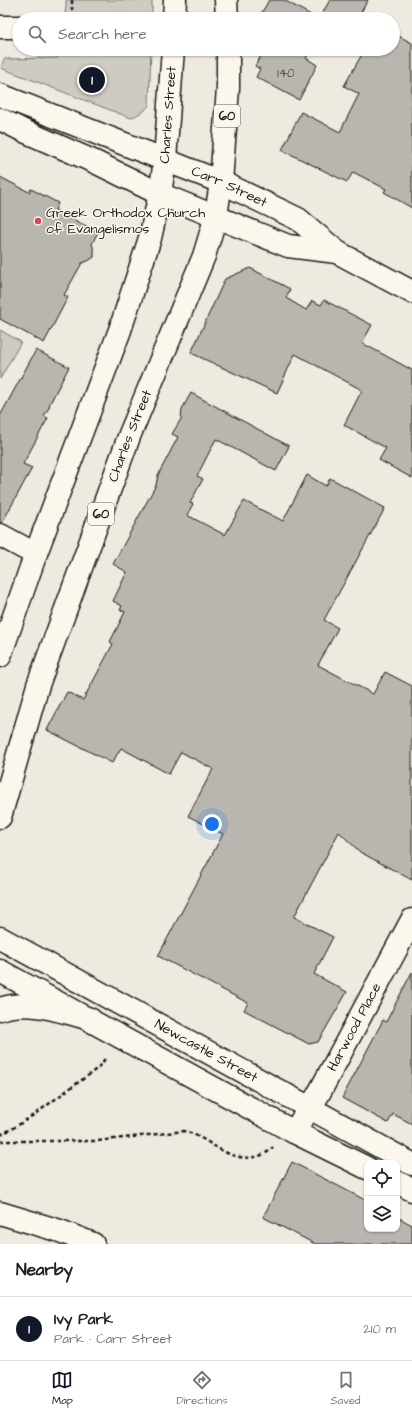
<!DOCTYPE html>
<html lang="en">
<head>
<meta charset="utf-8">
<style>
  body { margin:0; font-family:"Architects Daughter",sans-serif; background:#f2f2f2; color:#202124 }
  .controls { position:absolute; right:12px; bottom:12px; display:grid; overflow:hidden; border-radius:8px; box-shadow:0 1px 3px #0004 }
  .controls button { width:36px; height:36px; display:grid; place-items:center; padding:0; border:0; border-bottom:1px solid #e0e0e0; background:#fff; color:#202124; font:20px sans-serif }
  .you { position:absolute; left:212px; top:824px; width:14px; height:14px; margin:-10px; border:3px solid #fff; border-radius:50%; background:#1a73e8; box-shadow:0 0 0 6px #1a73e833 }
  .badge { display:grid; place-items:center; width:26px; height:26px; border-radius:50%; background:#111827; color:#fff; font-size:13px; font-weight:700 }
  .pin { position:absolute; translate:-50% -50%; border:2px solid #fff; box-shadow:0 1px 4px #0006 }
  .list { margin:0; padding:0; list-style:none }
  h2 { display:flex; justify-content:space-between; align-items:center; height:52px; margin:0; padding:0 16px; font-size:17px }
  h2 small { font-size:13px; font-weight:400; color:#757577 }
  .list li { display:grid; grid-template-columns:26px 1fr auto; gap:12px; align-items:center; box-sizing:border-box; height:64px; padding:0 16px; border-top:1px solid #e0e0e0 }
  .list b { display:block; font-size:15px; white-space:nowrap }
  .list p { margin:0; font-size:13px; white-space:nowrap; color:#757577 }
  .list em { font-size:13px; font-style:normal; color:#757577 }
  .icon { flex:none; width:22px; height:22px; fill:none; stroke:currentColor; stroke-width:2; stroke-linecap:round; stroke-linejoin:round }
  .map { position:relative; flex:none; width:412px; height:1244px; overflow:hidden }
  .search { position:absolute; background:#fff; box-shadow:0 1px 3px #0004; left:12px; right:12px; top:12px; height:44px; display:flex; align-items:center; gap:10px; box-sizing:border-box; padding:0 14px; border-radius:22px; color:#757577; font-size:15px }
  .sheet { height:116px; background:#fff }
  nav { display:flex; justify-content:space-around; align-items:center; box-sizing:border-box; height:56px; border-top:1px solid #e0e0e0; background:#fff; font-size:11px; color:#757577 }
  nav a { display:grid; justify-items:center; gap:2px }
  nav .on { color:#111827 }
  .map>svg:first-child { display:block }
  .green { fill:#ceccc2; stroke:#75746f }
  .building { fill:#b9b6af; stroke:#1c1c1c }
  .lines { fill:none; stroke-linecap:round; stroke-linejoin:round }
  .street-casing { stroke:#1c1c1c; stroke-width:25 }
  .secondary-casing { stroke:#1c1c1c; stroke-width:25 }
  .primary-casing { stroke:#1c1c1c; stroke-width:25 }
  .highway-casing { stroke:#1c1c1c; stroke-width:25 }
  .path { stroke:#1c1c1c; stroke-width:2.5; stroke-dasharray:4 3; stroke-linecap:butt }
  .street { stroke:#fbf7ec; stroke-width:22 }
  .secondary { stroke:#fbf7ec; stroke-width:22 }
  .primary { stroke:#fbf7ec; stroke-width:22 }
  .highway { stroke:#fbf7ec; stroke-width:22 }
  .poi-dot { fill:#d1495b; stroke:#fbf7ec; stroke-width:1.5 }
  .labels { text-anchor:middle; dominant-baseline:central; stroke-width:3; stroke-linejoin:round; paint-order:stroke }
  .number-label { font-size:12px; fill:#434241 }
  .shield { fill:#fbf7ec; stroke:#5f5e5a; stroke-width:1 }
  .shield-label { font-size:13px; font-weight:bold; fill:#1c1c1c }
  .street-label { font-size:14px; fill:#1c1c1c; stroke:#fbf7ec }
  .poi-label { font-size:14px; fill:#1c1c1c; stroke:#fbf7ec; text-anchor:start }
</style>
</head>
<body>
<div class="map">
<svg width="412" height="1244" viewBox="0 0 412 1244">
  <rect width="100%" height="100%" fill="#eeeadf"/>
  <filter id="ink" filterUnits="userSpaceOnUse"><feTurbulence type="fractalNoise" baseFrequency=".025" numOctaves="2"/><feDisplacementMap in="SourceGraphic" scale="8" xChannelSelector="R" yChannelSelector="G"/><feConvolveMatrix kernelMatrix="1 2 1 2 8 2 1 2 1" color-interpolation-filters="sRGB"/></filter>
  <g filter="url(#ink)">
    <!-- green -->
    <g class="green">
      <path d="M 66,0 L 152,0 L 152,19 L 64,19 L 66,7 Z"/>
      <path d="M 59,49 L 151,49 L 149,105 L 144,111 L 131,118 L 1,68 L 4,59 L 57,58 Z"/>
      <path d="M 0,330 L 21,342 L 0,379 Z"/>
    </g>
    <!-- building -->
    <g class="building">
      <path d="M 269,0 L 284,0 L 318,19 L 258,19 Z"/>
      <path d="M 330,0 L 368,0 L 357,19 L 319,19 Z"/>
      <path d="M 393,33 L 412,43 L 412,208 L 384,192 L 386,189 L 353,172 L 347,182 L 282,150 L 301,112 L 340,132 L 359,94 L 344,86 L 365,49 L 393,49 Z"/>
      <path d="M 265,49 L 311,49 L 306,58 L 317,65 L 299,100 L 256,77 L 260,69 L 255,66 Z"/>
      <path d="M 0,177 L 29,192 L 31,189 L 58,203 L 55,210 L 98,232 L 92,244 L 94,250 L 94,257 L 88,261 L 82,263 L 64,295 L 68,297 L 44,343 L 0,319 Z"/>
      <path d="M 250,268 L 290,289 L 286,298 L 306,310 L 312,301 L 321,305 L 324,300 L 372,325 L 362,343 L 412,370 L 412,478 L 379,460 L 386,448 L 344,425 L 362,390 L 295,354 L 277,393 L 191,353 L 225,279 Z"/>
      <path d="M 36,350 L 69,367 L 49,405 L 50,406 L 44,416 L 48,418 L 23,464 L 32,468 L 2,523 L 0,523 L 0,416 Z"/>
      <path d="M 191,393 L 289,446 L 276,471 L 216,439 L 197,476 L 203,479 L 190,503 L 193,504 L 187,515 L 225,535 L 244,501 L 283,521 L 307,475 L 326,486 L 330,478 L 385,508 L 324,620 L 338,628 L 318,665 L 373,694 L 385,672 L 412,686 L 412,880 L 360,852 L 339,832 L 294,917 L 333,937 L 314,974 L 347,992 L 318,1042 L 309,1044 L 244,1010 L 248,1003 L 158,956 L 223,834 L 188,816 L 213,769 L 181,752 L 169,774 L 121,748 L 112,763 L 47,730 L 67,692 L 83,700 L 113,644 L 110,642 L 125,612 L 120,610 L 122,606 L 113,601 L 127,572 L 113,564 L 156,485 L 158,475 L 178,437 L 172,434 L 181,419 L 182,409 Z"/>
      <path d="M 412,972 L 412,1124 L 393,1114 L 388,1123 L 342,1098 L 383,1020 L 386,1022 Z"/>
      <path d="M 292,1162 L 367,1201 L 367,1229 L 397,1229 L 397,1217 L 412,1225 L 412,1244 L 315,1244 L 263,1217 Z"/>
    </g>
    <g class="lines">
      <!-- street casing -->
      <g class="street-casing">
        <g id="street">
          <path d="M 0,27 L 19,27"/>
          <path d="M 0,535 L 24,548 L 36,553"/>
          <path id="s1" d="M 294,1132 L 318,1095 L 412,920"/>
        </g>
      </g>
      <!-- secondary casing -->
      <g class="secondary-casing">
        <g id="secondary">
          <path id="s2" d="M 0,95 L 221,182 L 298,219 L 337,252 L 412,292"/>
          <path d="M 0,119 L 24,131 L 95,162 L 160,194 L 288,246 L 337,252"/>
        </g>
      </g>
      <!-- primary casing -->
      <g class="primary-casing">
        <g id="primary">
          <path id="s3" d="M 0,938 L 412,1164"/>
          <path d="M 0,971 L 294,1132 L 367,1168"/>
          <path d="M 397,1182 L 412,1190"/>
        </g>
      </g>
      <!-- highway casing -->
      <g class="highway-casing">
        <g id="highway">
          <path d="M 226,0 L 227,19"/>
          <path d="M 174,19 L 175,0"/>
          <path id="s4" d="M 0,656 L 36,553 L 120,330 L 150,238 L 160,194 L 165,160 L 173,49"/>
          <path id="s5" d="M 0,817 L 38,685 L 130,434 L 204,256 L 216,216 L 221,182 L 228,88 L 228,49"/>
          <path d="M 0,1009 C 29,999 61,1011 90,1019"/>
          <path d="M 0,1213 L 60,1231 L 93,1244"/>
        </g>
      </g>
      <!-- path -->
      <g class="path">
        <path d="M 72,0 L 72,10"/>
        <path d="M 0,1135 C 25,1123 47,1105 69,1089 C 82,1079 98,1071 106,1057"/>
        <path d="M 0,1141 L 97,1141 L 184,1131 C 209,1137 226,1162 254,1157 C 261,1156 268,1153 273,1147"/>
      </g>
      <!-- street -->
      <use href="#street" class="street"/>
      <!-- secondary -->
      <use href="#secondary" class="secondary"/>
      <!-- primary -->
      <use href="#primary" class="primary"/>
      <!-- highway -->
      <use href="#highway" class="highway"/>
    </g>
  </g>
  <!-- markers -->
  <circle class="poi-dot" cx="38" cy="221" r="4"/>
  <g class="labels">
    <!-- number labels -->
    <g class="number-label">
      <text x="286" y="73">140</text>
    </g>
    <!-- shield labels -->
    <g class="shield">
      <rect x="214" y="105" width="26" height="22" rx="3"/>
      <rect x="88" y="503" width="26" height="22" rx="3"/>
    </g>
    <g class="shield-label">
      <text x="227" y="116">60</text>
      <text x="101" y="514">60</text>
    </g>
    <!-- street labels -->
    <g class="street-label">
      <text stroke="none"><textPath href="#s4" startOffset="569">Charles Street</textPath></text>
      <text stroke="none"><textPath href="#s2" startOffset="247">Carr Street</textPath></text>
      <text stroke="none"><textPath href="#s5" startOffset="403">Charles Street</textPath></text>
      <text stroke="none"><textPath href="#s1" startOffset="121">Harwood Place</textPath></text>
      <text stroke="none"><textPath href="#s3" startOffset="235">Newcastle Street</textPath></text>
    </g>
    <!-- poi labels -->
    <g class="poi-label">
      <text x="46" y="213">Greek Orthodox Church<tspan x="46" dy="16">of Evangelismos</tspan></text>
    </g>
  </g>
</svg>
<div class="controls">
<button><svg class="icon" aria-label="locate" viewBox="0 0 24 24"><circle cx="12" cy="12" r="6"/><path d="M12 2v4M12 18v4M2 12h4M18 12h4"/></svg></button>
<button><svg class="icon" aria-label="layers" viewBox="0 0 24 24"><path d="M12 4l9 5-9 5-9-5zM3 14l9 5 9-5"/></svg></button>
</div>
<div class="you"></div>
<div class="pin badge" style="left:92px;top:80px">1</div>
<div class="search"><svg class="icon" aria-label="search" viewBox="0 0 24 24"><circle cx="10" cy="10" r="6"/><path d="M15 15l6 6"/></svg>Search here</div>
</div>
<section class="sheet">
<h2>Nearby<small></small></h2>
<ul class="list">
<li><span class="badge">1</span><div><b>Ivy Park</b><p>Park · Carr Street</p></div><em>210 m</em></li>
</ul>
</section>
<nav>
<a class="on"><svg class="icon" aria-label="map" viewBox="0 0 24 24"><path d="M3 6l6-2 6 2 6-2v14l-6 2-6-2-6 2zM9 4v14M15 6v14"/></svg>Map</a>
<a><svg class="icon" aria-label="directions" viewBox="0 0 24 24"><path d="M12 3l9 9-9 9-9-9zM9 14v-3h6M13 9l2 2-2 2"/></svg>Directions</a>
<a><svg class="icon" aria-label="saved" viewBox="0 0 24 24"><path d="M7 4h10v16l-5-4-5 4z"/></svg>Saved</a>
</nav>
</body>
</html>
